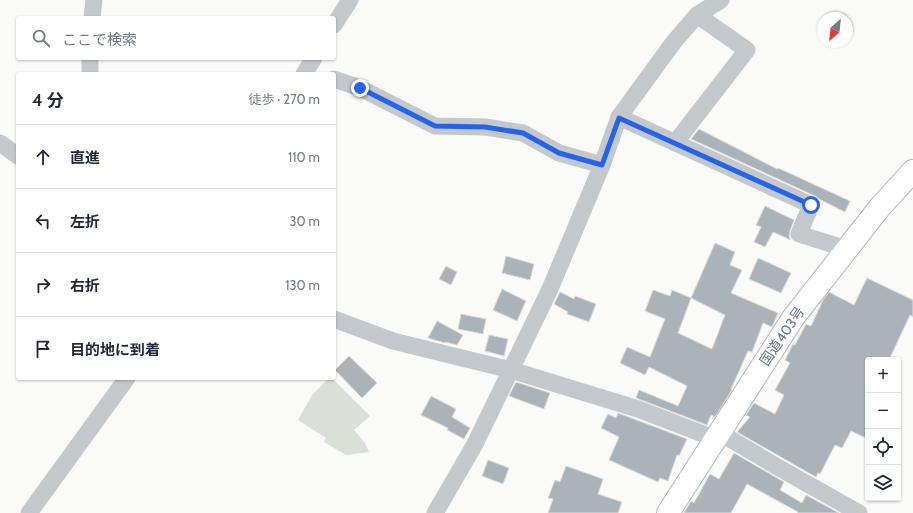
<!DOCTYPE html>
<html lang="ja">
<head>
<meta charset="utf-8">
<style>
  body { margin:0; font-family:Cabin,"Noto Sans JP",sans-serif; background:#f2f2f3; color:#1f2937 }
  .controls { position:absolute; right:12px; bottom:12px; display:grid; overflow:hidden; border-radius:4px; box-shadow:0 1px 3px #0004 }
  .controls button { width:36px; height:36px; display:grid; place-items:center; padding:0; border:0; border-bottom:1px solid #e0e1e3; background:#fff; color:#1f2937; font:20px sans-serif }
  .compass { position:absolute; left:817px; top:12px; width:36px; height:36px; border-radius:50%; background:#fff; box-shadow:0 1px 3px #0004; rotate:207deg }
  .stop { position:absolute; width:12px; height:12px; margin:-9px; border:3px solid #2563eb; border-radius:50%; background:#fff }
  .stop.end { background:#2563eb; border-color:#fff; box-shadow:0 1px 4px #0008 }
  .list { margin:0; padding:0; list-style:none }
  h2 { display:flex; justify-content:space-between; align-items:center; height:52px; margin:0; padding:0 16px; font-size:17px }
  h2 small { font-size:13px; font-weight:400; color:#747a83 }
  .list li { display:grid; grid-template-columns:26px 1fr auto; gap:12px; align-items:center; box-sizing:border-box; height:64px; padding:0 16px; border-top:1px solid #e0e1e3 }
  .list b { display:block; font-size:15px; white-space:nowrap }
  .list em { font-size:13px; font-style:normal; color:#747a83 }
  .icon { flex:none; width:22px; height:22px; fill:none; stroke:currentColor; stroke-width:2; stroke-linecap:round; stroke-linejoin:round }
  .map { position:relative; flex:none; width:913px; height:513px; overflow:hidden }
  .search { position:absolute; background:#fff; box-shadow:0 1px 3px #0004; left:16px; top:16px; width:320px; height:44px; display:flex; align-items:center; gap:10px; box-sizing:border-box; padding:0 14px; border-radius:4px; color:#747a83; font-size:15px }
  .panel { position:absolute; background:#fff; box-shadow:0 1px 3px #0004; left:16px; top:72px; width:320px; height:308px; border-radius:4px }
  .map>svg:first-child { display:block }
  .green { fill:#dadfd7 }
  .building { fill:#aab3b9; stroke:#dcdcda; fill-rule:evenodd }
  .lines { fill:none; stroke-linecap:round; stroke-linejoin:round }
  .highway-casing { stroke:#b4b9bd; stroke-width:24 }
  .minor { stroke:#c3c8cc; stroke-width:17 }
  .highway { stroke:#fff; stroke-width:22 }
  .route { stroke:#2563eb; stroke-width:5 }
  .labels { text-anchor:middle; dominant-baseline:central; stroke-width:4; stroke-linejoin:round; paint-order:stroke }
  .street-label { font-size:14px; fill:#657683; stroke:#fff }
</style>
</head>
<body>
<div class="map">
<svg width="913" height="513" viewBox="0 0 913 513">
  <rect width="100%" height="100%" fill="#fafaf8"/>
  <!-- green -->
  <path class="green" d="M 329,378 L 332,378 L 370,416 L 354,430 L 365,443 L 369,452 L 346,455 L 324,442 L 326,438 L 298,420 L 312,395 Z"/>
  <!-- building -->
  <g class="building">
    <path d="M 699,129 L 777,169 L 778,168 L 850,201 L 845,212 L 819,199 L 815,196 L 691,139 Z"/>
    <path d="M 765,206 L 794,220 L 790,231 L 789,236 L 791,240 L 773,232 L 765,247 L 754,242 L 761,227 L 756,225 Z"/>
    <path d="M 715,243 L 735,252 L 730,265 L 742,270 L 731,293 L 778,313 L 772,327 L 763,323 L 752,352 L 748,351 L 731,389 L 732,390 L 715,417 L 711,415 L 707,425 L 636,398 L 639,390 L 678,406 L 687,386 L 649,367 L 645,375 L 620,363 L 627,347 L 650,357 L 665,319 L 645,311 L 653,290 L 670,296 L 672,290 L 691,298 ZM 691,298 L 725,315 L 712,349 L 678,333 Z"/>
    <path d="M 506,256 L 534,264 L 530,280 L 502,273 Z"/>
    <path d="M 758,258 L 791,273 L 781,293 L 749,279 Z"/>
    <path d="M 446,266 L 457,272 L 451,285 L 439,279 Z"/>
    <path d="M 867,278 L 913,300 L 913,317 L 910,315 L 889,360 L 868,360 L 868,439 L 851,431 L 842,448 L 835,445 L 820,474 L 818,473 L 816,477 L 737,432 L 750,417 L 746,415 L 754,403 L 775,414 L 784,395 L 775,390 L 790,363 L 785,360 L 793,344 L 795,345 L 806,324 L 811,326 L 823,300 L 829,292 L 854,305 Z"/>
    <path d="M 502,289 L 526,301 L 517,321 L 493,310 Z"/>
    <path d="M 560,292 L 574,299 L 575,296 L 596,304 L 589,322 L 567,314 L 568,312 L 554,304 Z"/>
    <path d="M 461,314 L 486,319 L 483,334 L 458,329 Z"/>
    <path d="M 437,321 L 463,335 L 457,345 L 445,342 L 445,343 L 428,338 Z"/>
    <path d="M 489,335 L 508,339 L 504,356 L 485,351 Z"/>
    <path d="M 349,356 L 377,383 L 362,398 L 335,370 Z"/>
    <path d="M 516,382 L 550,393 L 544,409 L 509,396 Z"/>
    <path d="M 431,396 L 456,409 L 452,417 L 470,428 L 464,439 L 447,430 L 448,428 L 421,415 Z"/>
    <path d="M 618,413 L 687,439 L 679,456 L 677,455 L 668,481 L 660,478 L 658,482 L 609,460 L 619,437 L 601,428 L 608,414 L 616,418 Z"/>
    <path d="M 734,453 L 784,482 L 780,490 L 802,503 L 806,495 L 839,513 L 797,513 L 798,512 L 747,484 L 731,513 L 684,513 L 691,501 L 694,503 L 710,474 L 719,479 Z"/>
    <path d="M 488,460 L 509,468 L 503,484 L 482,476 Z"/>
    <path d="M 566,466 L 603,479 L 598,494 L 622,502 L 618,513 L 548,513 L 553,499 L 548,498 L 555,480 L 560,482 Z"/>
  </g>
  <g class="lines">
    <!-- highway casing -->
    <g class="highway-casing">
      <path id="highway" d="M 668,513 L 793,318 L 880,207 L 913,171"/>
    </g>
    <!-- minor -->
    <g class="minor">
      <path d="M 92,18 L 94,0"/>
      <path d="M 334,25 L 350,0"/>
      <path d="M 90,74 L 90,58"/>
      <path d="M 304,74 L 314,58"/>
      <path d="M 334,79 L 360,88 L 435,126 L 485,127 L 523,133 L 559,153 L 602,165"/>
      <path d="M 619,117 L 811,205 L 799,234 L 847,249"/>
      <path d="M 0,143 L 18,156"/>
      <path d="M 675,143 L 747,50 L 697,15"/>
      <path d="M 334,319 L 393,341 L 511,370 L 638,409 L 716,439"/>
      <path d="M 720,433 L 781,469 L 859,513"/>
      <path d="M 29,513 L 127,378"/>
      <path d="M 435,513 L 475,444 L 550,289 L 602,165 L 619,117 L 673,43 L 697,15 L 721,0"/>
    </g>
    <!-- highway -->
    <use href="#highway" class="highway"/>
  </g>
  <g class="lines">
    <!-- route -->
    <path class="route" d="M 360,88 L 435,126 L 485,127 L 523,133 L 559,153 L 602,165 L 619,118 L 811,205"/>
  </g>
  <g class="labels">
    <!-- street labels -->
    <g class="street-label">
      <text transform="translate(782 336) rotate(-56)">国道403号</text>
    </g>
  </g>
</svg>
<div class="controls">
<button>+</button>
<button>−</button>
<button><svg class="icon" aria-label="locate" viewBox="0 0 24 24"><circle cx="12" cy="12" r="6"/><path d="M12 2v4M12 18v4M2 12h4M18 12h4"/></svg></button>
<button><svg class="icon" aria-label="layers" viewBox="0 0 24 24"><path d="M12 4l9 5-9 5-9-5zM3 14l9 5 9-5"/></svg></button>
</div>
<svg class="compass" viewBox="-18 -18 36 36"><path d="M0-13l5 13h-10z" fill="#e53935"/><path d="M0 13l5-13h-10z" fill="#747a83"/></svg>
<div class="stop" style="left:811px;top:205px"></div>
<div class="stop end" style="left:360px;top:88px"></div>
<div class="search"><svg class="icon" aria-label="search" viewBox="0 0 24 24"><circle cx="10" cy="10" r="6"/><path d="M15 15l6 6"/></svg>ここで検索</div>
<section class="panel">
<h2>4 分<small>徒歩 · 270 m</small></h2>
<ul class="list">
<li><svg class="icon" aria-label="ahead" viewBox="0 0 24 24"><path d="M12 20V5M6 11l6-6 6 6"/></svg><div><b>直進</b></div><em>110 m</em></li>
<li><svg class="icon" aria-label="left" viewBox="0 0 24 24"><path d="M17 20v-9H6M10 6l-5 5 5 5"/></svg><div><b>左折</b></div><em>30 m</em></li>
<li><svg class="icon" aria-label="right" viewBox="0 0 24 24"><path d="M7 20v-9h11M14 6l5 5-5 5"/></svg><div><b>右折</b></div><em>130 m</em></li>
<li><svg class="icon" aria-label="arrive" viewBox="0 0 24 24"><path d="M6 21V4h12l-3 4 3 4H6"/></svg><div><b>目的地に到着</b></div></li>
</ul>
</section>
</div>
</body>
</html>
